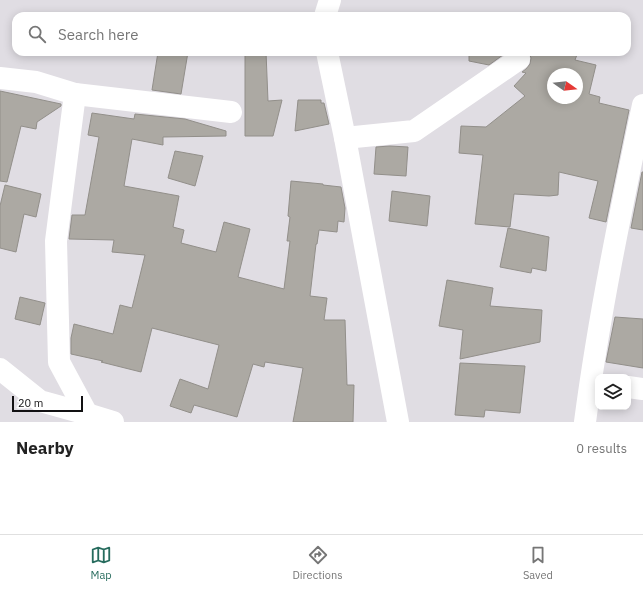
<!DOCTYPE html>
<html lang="en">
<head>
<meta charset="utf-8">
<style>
  body { margin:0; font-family:"IBM Plex Sans",sans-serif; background:#f6f6f6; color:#222 }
  .controls { position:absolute; right:12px; bottom:12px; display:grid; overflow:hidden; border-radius:8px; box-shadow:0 2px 10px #0003 }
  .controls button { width:36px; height:36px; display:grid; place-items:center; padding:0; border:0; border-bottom:1px solid #e0e0e0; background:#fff; color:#222; font:20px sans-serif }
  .compass { position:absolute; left:547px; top:68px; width:36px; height:36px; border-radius:50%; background:#fff; box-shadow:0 2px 10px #0003; rotate:104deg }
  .scale { position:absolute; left:12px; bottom:10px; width:71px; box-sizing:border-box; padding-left:4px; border:2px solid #121113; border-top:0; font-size:11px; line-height:14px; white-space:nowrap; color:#121113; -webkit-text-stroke:3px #fff; paint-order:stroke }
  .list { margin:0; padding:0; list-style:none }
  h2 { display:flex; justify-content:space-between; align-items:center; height:52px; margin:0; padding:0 16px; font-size:17px }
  h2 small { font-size:13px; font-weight:400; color:#767676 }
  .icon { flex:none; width:22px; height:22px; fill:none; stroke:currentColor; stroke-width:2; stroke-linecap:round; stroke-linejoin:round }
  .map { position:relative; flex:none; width:643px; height:422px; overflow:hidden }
  .search { position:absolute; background:#fff; box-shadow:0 2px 10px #0003; left:12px; right:12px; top:12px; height:44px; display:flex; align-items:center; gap:10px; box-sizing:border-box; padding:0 14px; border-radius:12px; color:#767676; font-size:15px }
  .sheet { height:112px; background:#fff }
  nav { display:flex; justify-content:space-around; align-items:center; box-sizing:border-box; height:56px; border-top:1px solid #e0e0e0; background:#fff; font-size:11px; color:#767676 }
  nav a { display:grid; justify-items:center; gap:2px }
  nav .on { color:#266b5d }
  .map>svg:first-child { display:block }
  .building { fill:#aca9a3; stroke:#928f8a; fill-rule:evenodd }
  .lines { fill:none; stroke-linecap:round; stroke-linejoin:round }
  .street { stroke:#fff; stroke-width:22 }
</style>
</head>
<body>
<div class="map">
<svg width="643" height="422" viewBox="0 0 643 422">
  <rect width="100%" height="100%" fill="#e0dde3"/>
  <!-- building -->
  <g class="building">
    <path d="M 158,52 L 188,52 L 181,94 L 152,90 Z"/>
    <path d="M 245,52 L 266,52 L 268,101 L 282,100 L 273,136 L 245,136 Z"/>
    <path d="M 469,52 L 507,52 L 489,65 L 469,61 Z"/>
    <path d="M 529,52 L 578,52 L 575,60 L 596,65 L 589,94 L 600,97 L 599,103 L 629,110 L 606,222 L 589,218 L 598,181 L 559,172 L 558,195 L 549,196 L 514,194 L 510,227 L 475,224 L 483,155 L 459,153 L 461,126 L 486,127 L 525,96 L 514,86 L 526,73 L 522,72 L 526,69 L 530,64 L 531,58 ZM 553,74 L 577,74 L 577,98 L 553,98 Z"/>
    <path d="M 0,91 L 61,104 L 61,106 L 37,122 L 36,129 L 21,126 L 7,182 L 0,181 Z"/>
    <path d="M 298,100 L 321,100 L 321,103 L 324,103 L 329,124 L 295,131 Z"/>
    <path d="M 92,113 L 134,119 L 135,114 L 185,119 L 226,131 L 226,136 L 163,137 L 163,145 L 132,139 L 124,186 L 179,196 L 173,227 L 184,230 L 181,243 L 216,252 L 224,222 L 250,229 L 238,277 L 284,289 L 290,241 L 287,241 L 290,217 L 288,216 L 291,181 L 323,184 L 323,185 L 341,187 L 345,208 L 344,222 L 338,221 L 337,232 L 319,230 L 317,244 L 316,244 L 310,296 L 327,298 L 324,320 L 345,320 L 347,385 L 354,385 L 353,422 L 293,422 L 303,368 L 265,362 L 264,367 L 253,364 L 237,417 L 194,405 L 191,413 L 170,406 L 180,379 L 208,389 L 219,345 L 152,328 L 141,372 L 101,362 L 103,361 L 71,354 L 71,338 L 74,324 L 113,334 L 120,305 L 132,308 L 145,255 L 112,252 L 114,240 L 69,239 L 72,215 L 85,215 L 99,137 L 88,135 Z"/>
    <path d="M 390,146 L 408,147 L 406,176 L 374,174 L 376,147 Z"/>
    <path d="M 175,151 L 203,156 L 195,186 L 168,178 Z"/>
    <path d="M 642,172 L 643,172 L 643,230 L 631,228 Z"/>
    <path d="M 5,185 L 41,194 L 36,217 L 24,214 L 16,252 L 0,248 L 0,206 Z"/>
    <path d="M 392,191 L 430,196 L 427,226 L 389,221 Z"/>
    <path d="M 508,228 L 549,237 L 546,271 L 532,268 L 531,273 L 500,267 Z"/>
    <path d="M 447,280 L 493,288 L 490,306 L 542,310 L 540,342 L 460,359 L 463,330 L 439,326 Z"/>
    <path d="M 20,297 L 45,303 L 40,325 L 15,319 Z"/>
    <path d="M 615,317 L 643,319 L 643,368 L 606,362 Z"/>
    <path d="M 460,363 L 525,366 L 520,413 L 485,410 L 484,417 L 455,415 Z"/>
  </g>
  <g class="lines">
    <!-- street -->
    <g class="street">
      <path d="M 325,16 L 330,0"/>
      <path d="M 327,52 L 345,138 L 398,422"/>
      <path d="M 0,78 L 36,82 L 75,94 L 231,112"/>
      <path d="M 75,94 L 56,241 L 59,362 L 87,414"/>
      <path d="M 345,138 L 414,131 L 519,59"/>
      <path d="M 0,369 L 40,401 L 87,414 L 113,422"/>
      <path d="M 628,387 L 643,389"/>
      <path d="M 585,422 C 599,315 621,210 643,105"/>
    </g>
  </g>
</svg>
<div class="controls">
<button><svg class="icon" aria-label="layers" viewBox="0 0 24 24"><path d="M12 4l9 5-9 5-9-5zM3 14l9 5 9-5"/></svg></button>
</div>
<svg class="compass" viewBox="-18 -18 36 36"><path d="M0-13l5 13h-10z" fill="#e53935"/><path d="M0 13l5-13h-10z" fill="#767676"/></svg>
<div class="scale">20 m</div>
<div class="search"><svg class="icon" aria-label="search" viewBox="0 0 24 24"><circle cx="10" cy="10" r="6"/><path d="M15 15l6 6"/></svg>Search here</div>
</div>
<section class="sheet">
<h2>Nearby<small>0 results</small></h2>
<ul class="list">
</ul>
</section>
<nav>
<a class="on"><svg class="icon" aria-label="map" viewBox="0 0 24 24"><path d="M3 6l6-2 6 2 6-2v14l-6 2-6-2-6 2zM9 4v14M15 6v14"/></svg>Map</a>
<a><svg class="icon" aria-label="directions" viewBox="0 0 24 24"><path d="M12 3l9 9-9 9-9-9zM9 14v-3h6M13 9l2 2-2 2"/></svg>Directions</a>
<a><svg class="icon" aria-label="saved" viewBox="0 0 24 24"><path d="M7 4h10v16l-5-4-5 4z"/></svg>Saved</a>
</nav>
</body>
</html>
